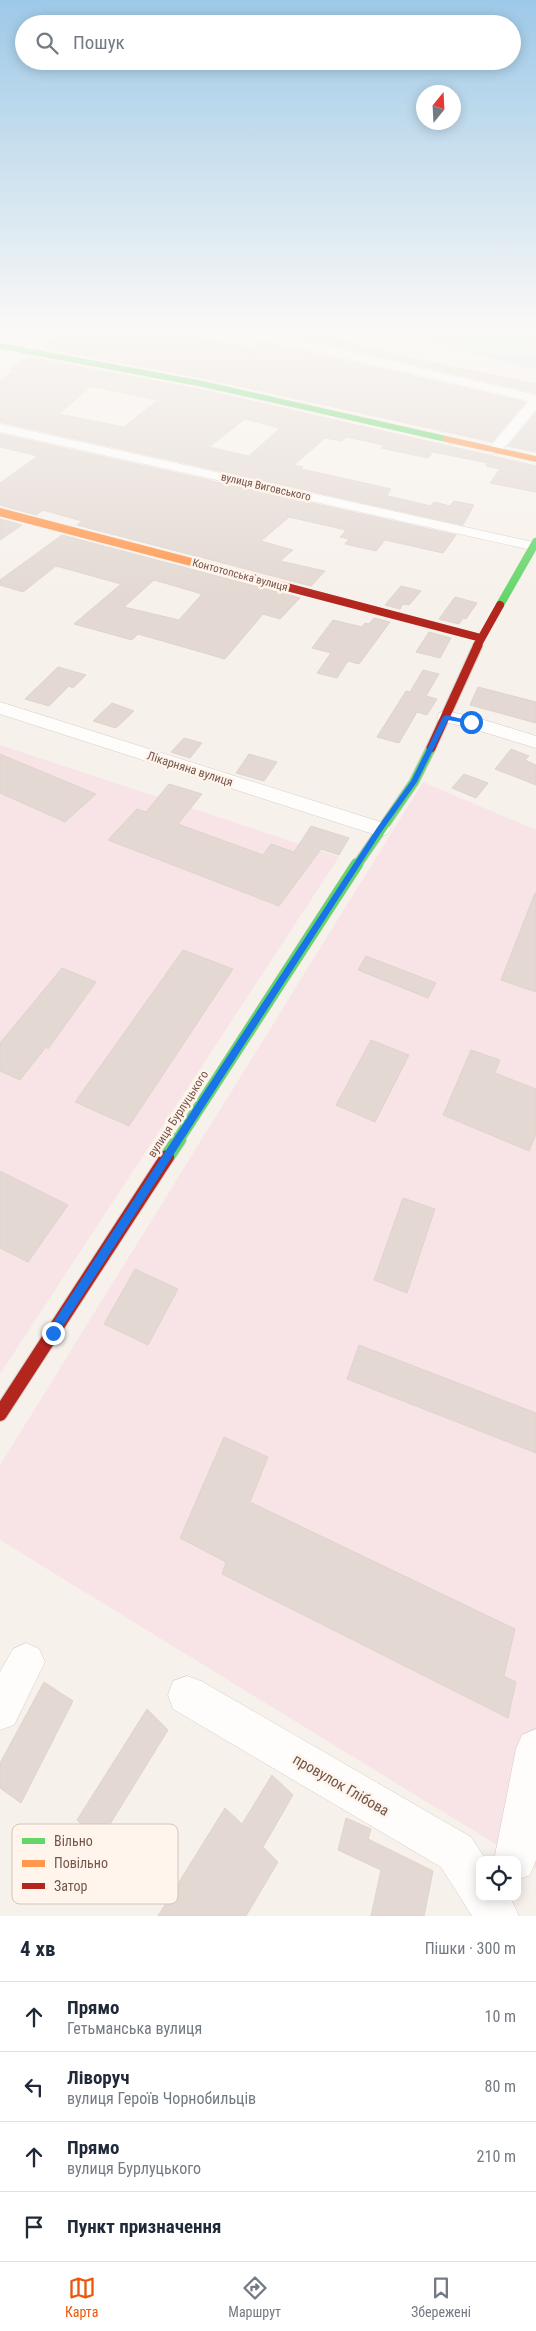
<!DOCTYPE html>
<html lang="uk">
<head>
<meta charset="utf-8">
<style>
  body { margin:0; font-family:"Roboto Condensed",sans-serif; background:#f6f6f7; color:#1f2937 }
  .controls { position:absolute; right:15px; bottom:15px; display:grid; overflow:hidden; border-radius:10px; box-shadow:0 2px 12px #0003 }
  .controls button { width:45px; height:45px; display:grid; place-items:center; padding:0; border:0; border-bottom:1px solid #e0e1e3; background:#fff; color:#1f2937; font:25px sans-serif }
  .compass { position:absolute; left:416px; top:85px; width:45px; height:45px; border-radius:50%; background:#fff; box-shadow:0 2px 12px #0003; rotate:18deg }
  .stop { position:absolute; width:15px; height:15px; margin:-11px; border:4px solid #1a73e8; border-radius:50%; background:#fff }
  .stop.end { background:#1a73e8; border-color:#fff; box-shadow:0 1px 5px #0008 }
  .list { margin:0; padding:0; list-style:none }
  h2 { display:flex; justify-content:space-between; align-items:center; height:65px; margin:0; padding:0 20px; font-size:21px }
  h2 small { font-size:16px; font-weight:400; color:#747a83 }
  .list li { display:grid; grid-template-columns:32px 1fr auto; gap:15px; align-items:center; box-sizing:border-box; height:70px; padding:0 20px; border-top:1px solid #e0e1e3 }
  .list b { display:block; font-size:19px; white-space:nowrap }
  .list p { margin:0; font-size:16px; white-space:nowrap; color:#747a83 }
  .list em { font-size:16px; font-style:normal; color:#747a83 }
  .icon { flex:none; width:28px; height:28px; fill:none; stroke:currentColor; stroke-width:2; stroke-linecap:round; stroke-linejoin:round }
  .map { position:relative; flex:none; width:536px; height:1916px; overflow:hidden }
  .search { position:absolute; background:#fff; box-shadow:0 2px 12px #0003; left:15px; right:15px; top:15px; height:55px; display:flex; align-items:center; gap:12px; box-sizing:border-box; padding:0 18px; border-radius:28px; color:#747a83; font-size:19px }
  .sheet { height:345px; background:#fff }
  nav { display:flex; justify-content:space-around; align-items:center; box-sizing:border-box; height:70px; border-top:1px solid #e0e1e3; background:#fff; font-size:14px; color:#747a83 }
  nav a { display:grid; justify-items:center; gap:2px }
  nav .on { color:#ea580c }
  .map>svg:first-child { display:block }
  .medical { fill:#f8e4e6 }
  .water { fill:#cde8e7 }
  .building { fill:#e3d8d2; stroke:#e0d3cd; fill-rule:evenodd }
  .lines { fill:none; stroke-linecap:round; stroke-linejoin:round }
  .street-casing { stroke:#d6ccc8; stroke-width:1 }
  .fast-far4-casing { stroke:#d6ccc8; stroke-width:6 }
  .fast-far3-casing { stroke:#d6ccc8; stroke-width:8 }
  .fast-far2-casing { stroke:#d6ccc8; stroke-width:11 }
  .fast-far1-casing { stroke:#d6ccc8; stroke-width:13 }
  .fast-casing { stroke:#d6ccc8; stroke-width:16 }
  .slow-far1-casing { stroke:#d6ccc8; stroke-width:6 }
  .slow-casing { stroke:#d6ccc8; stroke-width:8 }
  .jam-far2-casing { stroke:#d6ccc8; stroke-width:8 }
  .jam-far1-casing { stroke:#d6ccc8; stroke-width:11 }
  .jam-casing { stroke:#d6ccc8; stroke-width:16 }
  .street { fill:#fefdfc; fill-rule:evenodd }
  .fast-far4 { stroke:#63d668; stroke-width:5.5 }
  .fast-far3 { stroke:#63d668; stroke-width:8 }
  .fast-far2 { stroke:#63d668; stroke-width:9 }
  .fast-far1 { stroke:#63d668; stroke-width:12 }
  .fast { stroke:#63d668; stroke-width:14 }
  .slow-far1 { stroke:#ff974d; stroke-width:5.5 }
  .slow { stroke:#ff974d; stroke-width:8 }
  .jam-far2 { stroke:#b3261e; stroke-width:8 }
  .jam-far1 { stroke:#b3261e; stroke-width:9 }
  .jam { stroke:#b3261e; stroke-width:14 }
  .route { fill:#1a73e8 }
  .labels { text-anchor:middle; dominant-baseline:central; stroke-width:5; stroke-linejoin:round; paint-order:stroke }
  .far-street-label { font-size:11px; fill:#74554b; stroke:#fff5ec }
  .street-label { font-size:12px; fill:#74554b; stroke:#fff5ec }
  .near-street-label { font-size:15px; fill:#74554b; stroke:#fff5ec }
  .key { fill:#fff5ec; stroke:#d5c5bc; stroke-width:1 }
  .key-label { font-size:14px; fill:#74554b }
</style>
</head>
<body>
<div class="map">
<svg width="536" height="1916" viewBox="0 0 536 1916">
  <rect width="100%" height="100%" fill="#f7f1eb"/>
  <!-- medical -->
  <g class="medical">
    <path d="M 0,745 L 339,857 L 0,1374 Z"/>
    <path d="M 423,782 L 536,830 L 536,1869 L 0,1540 L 0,1465 Z"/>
  </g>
  <!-- water -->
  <path class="water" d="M 392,331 L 536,331 L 536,370 L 401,335 Z"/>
  <!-- building -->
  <g class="building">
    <path d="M 64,331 L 153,331 L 252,347 L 261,341 L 526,402 L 492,442 L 203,378 L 44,348 Z"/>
    <path d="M 275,331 L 295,331 L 331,338 L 398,354 L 396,355 L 536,384 L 536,393 L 274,332 Z"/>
    <path d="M 29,357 L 203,390 L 536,466 L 536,492 L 490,483 L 500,469 L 486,466 L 488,463 L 433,452 L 428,458 L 381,448 L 384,445 L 346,437 L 342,441 L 325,438 L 294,465 L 303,467 L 301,469 L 391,489 L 387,495 L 388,496 L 431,506 L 434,502 L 450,506 L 454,501 L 474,505 L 463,525 L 0,422 L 0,381 L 15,370 L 10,369 ZM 91,386 L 158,400 L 124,427 L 59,414 ZM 245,419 L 280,428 L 249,456 L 209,447 Z"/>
    <path d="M 536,412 L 536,452 L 508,446 Z"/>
    <path d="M 0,434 L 456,535 L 443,553 L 385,540 L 376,551 L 345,544 L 349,539 L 340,537 L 346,530 L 289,517 L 261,541 L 293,550 L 280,561 L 325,571 L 311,586 L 77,525 L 82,521 L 43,510 L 36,515 L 0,505 L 0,483 L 38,456 L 0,447 Z"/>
    <path d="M 0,519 L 22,525 L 0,540 Z"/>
    <path d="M 62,535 L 300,598 L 280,619 L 263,614 L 225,659 L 138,634 L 132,640 L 74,624 L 121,584 L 56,566 L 23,592 L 0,585 L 0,580 ZM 154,580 L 202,594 L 179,620 L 124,607 Z"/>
    <path d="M 401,586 L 421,591 L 409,605 L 403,604 L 400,609 L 385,605 Z"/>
    <path d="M 455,597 L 477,603 L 466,619 L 463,618 L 459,624 L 439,619 Z"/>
    <path d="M 374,618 L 390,622 L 359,664 L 348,661 L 337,678 L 317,673 L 331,653 L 312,648 L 333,620 L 362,627 L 365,623 L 369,624 Z"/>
    <path d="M 429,632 L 451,638 L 440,658 L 416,652 Z"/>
    <path d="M 58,667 L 86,675 L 73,688 L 69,686 L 49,706 L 25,699 Z"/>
    <path d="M 423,670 L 439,674 L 426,696 L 437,699 L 427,715 L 417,712 L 399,743 L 377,737 L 406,691 L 410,692 Z"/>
    <path d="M 478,687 L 536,702 L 536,723 L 470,705 Z"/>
    <path d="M 112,703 L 134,711 L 116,728 L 93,721 Z"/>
    <path d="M 184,738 L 202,743 L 190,758 L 171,752 Z"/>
    <path d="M 511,749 L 529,756 L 525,760 L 536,765 L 536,785 L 495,769 Z"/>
    <path d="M 0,754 L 96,794 L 65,822 L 0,793 Z"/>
    <path d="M 249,754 L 277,762 L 264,781 L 236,773 Z"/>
    <path d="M 464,774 L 488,783 L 476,798 L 452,788 Z"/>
    <path d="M 169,784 L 202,794 L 178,824 L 263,855 L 271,844 L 294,852 L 311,826 L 349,838 L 339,855 L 321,849 L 279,906 L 108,840 L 137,809 L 146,812 Z"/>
    <path d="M 535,893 L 536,893 L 536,992 L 501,980 Z"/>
    <path d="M 183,950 L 233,969 L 129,1126 L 75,1102 Z"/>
    <path d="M 366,956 L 436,983 L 428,998 L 358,970 Z"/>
    <path d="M 62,968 L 96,982 L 48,1049 L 46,1047 L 20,1080 L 0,1071 L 0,1043 Z"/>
    <path d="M 371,1040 L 409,1055 L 375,1122 L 336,1105 Z"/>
    <path d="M 471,1050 L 500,1060 L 495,1073 L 536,1089 L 536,1134 L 529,1151 L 443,1115 Z"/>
    <path d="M 0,1171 L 68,1205 L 28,1262 L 0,1248 Z"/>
    <path d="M 403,1198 L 435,1209 L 407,1293 L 374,1280 Z"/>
    <path d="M 135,1269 L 178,1289 L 148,1345 L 104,1324 Z"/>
    <path d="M 359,1345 L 536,1413 L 536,1453 L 347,1379 Z"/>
    <path d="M 224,1437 L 268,1457 L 250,1502 L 515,1629 L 504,1676 L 516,1682 L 508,1718 L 222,1574 L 226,1562 L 180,1538 Z"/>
    <path d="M 44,1682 L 73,1701 L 21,1803 L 0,1788 L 0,1763 Z"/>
    <path d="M 147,1709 L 168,1730 L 99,1842 L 77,1820 Z"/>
    <path d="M 272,1775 L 293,1795 L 263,1847 L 278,1862 L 246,1916 L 158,1916 L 225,1808 L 242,1824 Z"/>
    <path d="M 346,1818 L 371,1829 L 368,1839 L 433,1871 L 424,1916 L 371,1916 L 381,1870 L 338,1850 Z"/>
  </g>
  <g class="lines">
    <!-- street casing -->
    <g class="street-casing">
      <g id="street">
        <path d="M 49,331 L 62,331 L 29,353 L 20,353 L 0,365 L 0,356 L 14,347 L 23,347 Z"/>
        <path d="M 227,331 L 257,331 L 277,335 L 536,395 L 536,409 L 500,453 L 490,453 L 488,450 L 490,447 L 529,401 Z"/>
        <path d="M 0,424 L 533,542 L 536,543 L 536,551 L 0,432 Z"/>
        <path d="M 0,702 L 387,824 L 391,829 L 387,834 L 380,836 L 373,834 L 0,714 Z"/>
        <path d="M 446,711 L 478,718 L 536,736 L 536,748 L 467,727 L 439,721 L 437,717 L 439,713 Z"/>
        <path d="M 26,1643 L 39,1649 L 45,1662 L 14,1725 L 0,1730 L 0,1672 L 13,1649 Z"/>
        <path d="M 187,1676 L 201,1681 L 471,1837 L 486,1860 L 480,1860 L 480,1897 L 510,1897 L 519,1916 L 472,1916 L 441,1867 L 173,1709 L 168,1695 L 173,1681 Z"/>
        <path d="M 536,1729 L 536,1860 L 530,1875 L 517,1880 L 517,1860 L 494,1860 L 516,1749 L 522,1735 Z"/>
      </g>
    </g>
    <!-- fast-far4 casing -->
    <g class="fast-far4-casing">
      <path id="fast-far4" d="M 0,346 L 203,384 L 446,439"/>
    </g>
    <!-- fast-far3 casing -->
    <g class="fast-far3-casing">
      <path id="fast-far3" d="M 500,605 L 536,542"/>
    </g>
    <!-- fast-far2 casing -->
    <g class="fast-far2-casing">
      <path id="fast-far2" d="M 357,865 L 414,782 L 431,748"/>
    </g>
    <!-- fast-far1 casing -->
    <g class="fast-far1-casing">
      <path id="fast-far1" d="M 178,1140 L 357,864"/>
    </g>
    <!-- fast casing -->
    <g class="fast-casing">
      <path id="fast" d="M 167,1157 L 179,1139"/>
    </g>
    <!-- slow-far1 casing -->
    <g class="slow-far1-casing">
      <path id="slow-far1" d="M 446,439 L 536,459"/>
    </g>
    <!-- slow casing -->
    <g class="slow-casing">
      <path id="slow" d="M 0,512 L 241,575"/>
    </g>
    <!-- jam-far2 casing -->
    <g class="jam-far2-casing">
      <g id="jam-far2">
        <path d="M 241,575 L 481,638"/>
        <path d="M 477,646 L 500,605"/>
      </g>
    </g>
    <!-- jam-far1 casing -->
    <g class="jam-far1-casing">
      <path id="jam-far1" d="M 431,748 L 478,645"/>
    </g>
    <!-- jam casing -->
    <g class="jam-casing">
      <path id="jam" d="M 0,1414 L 167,1157"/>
    </g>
    <!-- street -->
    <use href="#street" class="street"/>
    <!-- fast-far4 -->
    <use href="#fast-far4" class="fast-far4"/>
    <!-- fast-far3 -->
    <use href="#fast-far3" class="fast-far3"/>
    <!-- fast-far2 -->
    <use href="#fast-far2" class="fast-far2"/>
    <!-- fast-far1 -->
    <use href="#fast-far1" class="fast-far1"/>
    <!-- fast -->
    <use href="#fast" class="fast"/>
    <!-- slow-far1 -->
    <use href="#slow-far1" class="slow-far1"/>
    <!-- slow -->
    <use href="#slow" class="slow"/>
    <!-- jam-far2 -->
    <use href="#jam-far2" class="jam-far2"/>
    <!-- jam-far1 -->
    <use href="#jam-far1" class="jam-far1"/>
    <!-- jam -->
    <use href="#jam" class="jam"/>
  </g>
  <!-- sky -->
  <linearGradient id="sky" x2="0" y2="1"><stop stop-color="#9dc9e8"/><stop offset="0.55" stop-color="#fbf9f6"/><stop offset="1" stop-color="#fbf9f6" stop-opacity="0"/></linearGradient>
  <rect width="536" height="600" fill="url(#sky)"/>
  <!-- route -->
  <path class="route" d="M 446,715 L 474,722 L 471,724 L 448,720 L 417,782 L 382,831 L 56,1337 L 49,1337 L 49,1329 L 377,828 L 411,781 L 443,717 Z"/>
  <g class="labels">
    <!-- far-street labels -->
    <g class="far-street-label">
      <text transform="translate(266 487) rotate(13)">вулиця Виговського</text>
      <text transform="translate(240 575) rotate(15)">Контотопська вулиця</text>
    </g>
    <!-- street labels -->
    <g class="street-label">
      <text transform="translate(190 769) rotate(18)">Лікарняна вулиця</text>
      <text transform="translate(178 1114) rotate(-57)">вулиця Бурлуцького</text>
    </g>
    <!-- near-street labels -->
    <g class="near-street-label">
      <text transform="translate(341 1785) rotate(30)">провулок Глібова</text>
    </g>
  </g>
  <!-- legend -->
  <rect x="12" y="1824" width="166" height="80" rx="8" class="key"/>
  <rect x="22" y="1838" width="23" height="6" fill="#63d668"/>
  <rect x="22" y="1860" width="23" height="7" fill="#ff974d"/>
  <rect x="22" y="1883" width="23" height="6" fill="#b3261e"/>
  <g class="key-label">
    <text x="54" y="1846">Вільно</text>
    <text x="54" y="1868">Повільно</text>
    <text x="54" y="1891">Затор</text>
  </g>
</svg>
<div class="controls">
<button><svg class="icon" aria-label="locate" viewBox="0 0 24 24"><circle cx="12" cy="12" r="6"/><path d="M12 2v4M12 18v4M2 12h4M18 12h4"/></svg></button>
</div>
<svg class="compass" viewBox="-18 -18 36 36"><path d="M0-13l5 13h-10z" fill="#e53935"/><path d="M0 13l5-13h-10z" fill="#747a83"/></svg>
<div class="stop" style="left:471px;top:722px"></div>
<div class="stop end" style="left:53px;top:1333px"></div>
<div class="search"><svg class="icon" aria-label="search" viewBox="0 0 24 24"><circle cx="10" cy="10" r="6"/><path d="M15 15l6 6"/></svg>Пошук</div>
</div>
<section class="sheet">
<h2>4 хв<small>Пішки · 300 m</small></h2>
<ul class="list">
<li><svg class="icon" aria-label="ahead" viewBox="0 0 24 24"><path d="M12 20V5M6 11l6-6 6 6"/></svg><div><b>Прямо</b><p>Гетьманська вулиця</p></div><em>10 m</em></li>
<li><svg class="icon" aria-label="left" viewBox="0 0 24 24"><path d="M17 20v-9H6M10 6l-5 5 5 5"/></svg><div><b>Ліворуч</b><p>вулиця Героїв Чорнобильців</p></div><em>80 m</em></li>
<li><svg class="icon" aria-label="ahead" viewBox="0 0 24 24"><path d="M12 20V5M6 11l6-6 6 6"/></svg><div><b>Прямо</b><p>вулиця Бурлуцького</p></div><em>210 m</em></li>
<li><svg class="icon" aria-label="arrive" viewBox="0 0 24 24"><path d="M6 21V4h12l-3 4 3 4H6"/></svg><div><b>Пункт призначення</b></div></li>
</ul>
</section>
<nav>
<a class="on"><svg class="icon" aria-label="map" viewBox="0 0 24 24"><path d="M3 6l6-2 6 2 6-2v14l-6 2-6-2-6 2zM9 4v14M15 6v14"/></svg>Карта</a>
<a><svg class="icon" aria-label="directions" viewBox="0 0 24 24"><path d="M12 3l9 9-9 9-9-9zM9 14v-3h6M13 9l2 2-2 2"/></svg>Маршрут</a>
<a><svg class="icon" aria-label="saved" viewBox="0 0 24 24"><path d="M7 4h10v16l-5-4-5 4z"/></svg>Збережені</a>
</nav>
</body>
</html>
